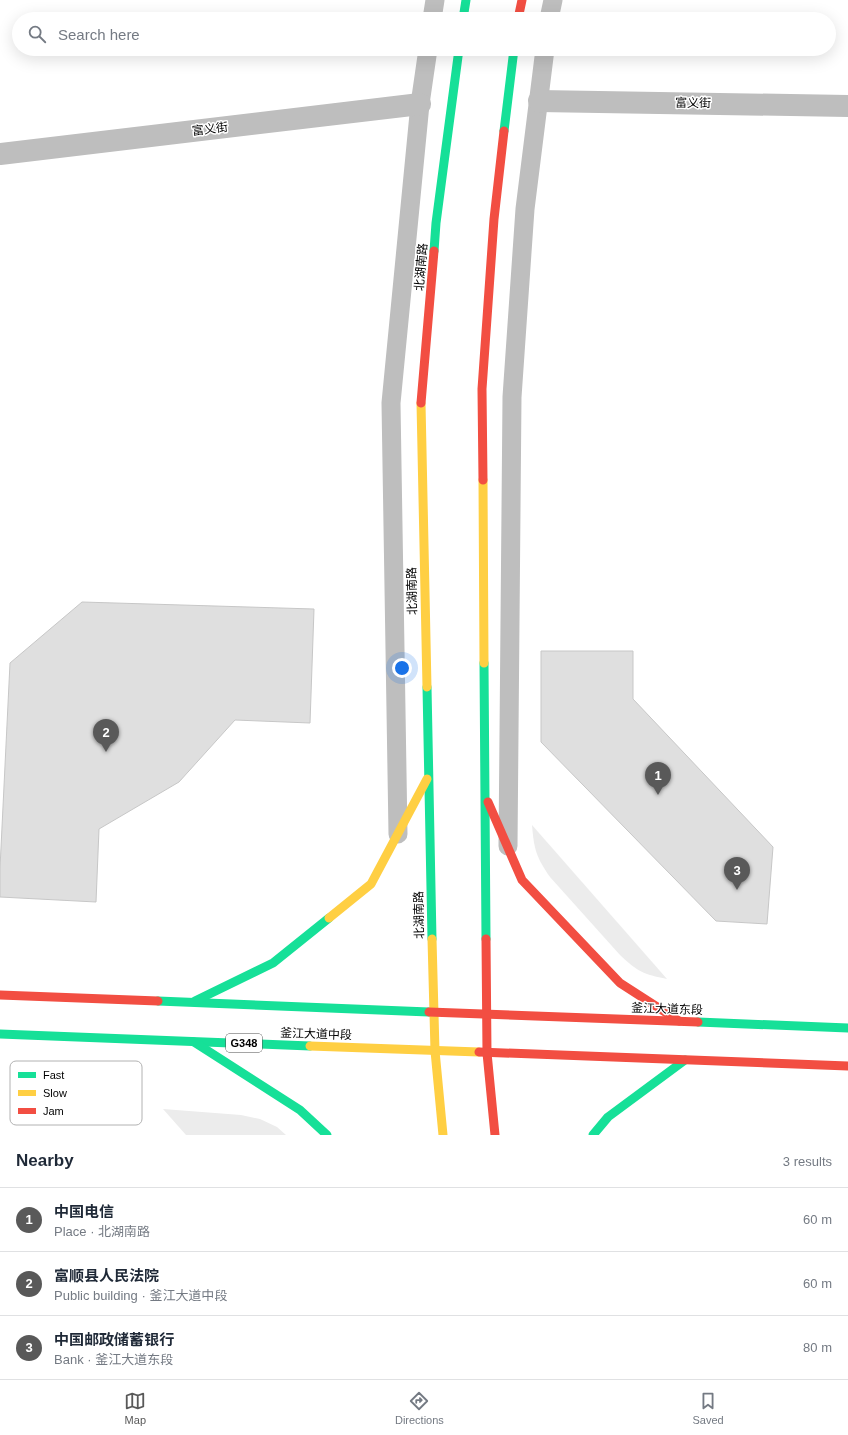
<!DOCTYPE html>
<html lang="en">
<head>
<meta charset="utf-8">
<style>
  body { margin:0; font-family:Helvetica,"Noto Sans SC",sans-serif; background:#f6f6f7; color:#1f2937 }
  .you { position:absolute; left:402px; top:668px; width:14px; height:14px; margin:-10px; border:3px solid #fff; border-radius:50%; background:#1a73e8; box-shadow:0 0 0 6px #1a73e833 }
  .badge { display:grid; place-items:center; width:26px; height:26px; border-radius:50%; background:#595959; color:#fff; font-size:13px; font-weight:700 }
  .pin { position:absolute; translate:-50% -33px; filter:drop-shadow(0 1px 2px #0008) }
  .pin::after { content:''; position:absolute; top:21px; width:14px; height:12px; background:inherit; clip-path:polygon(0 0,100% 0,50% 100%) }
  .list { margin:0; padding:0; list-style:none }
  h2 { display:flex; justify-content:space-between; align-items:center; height:52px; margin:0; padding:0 16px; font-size:17px }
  h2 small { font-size:13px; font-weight:400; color:#747a83 }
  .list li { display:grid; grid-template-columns:26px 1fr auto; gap:12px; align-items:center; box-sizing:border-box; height:64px; padding:0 16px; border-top:1px solid #e0e1e3 }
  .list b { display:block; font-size:15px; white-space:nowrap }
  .list p { margin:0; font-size:13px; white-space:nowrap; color:#747a83 }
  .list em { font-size:13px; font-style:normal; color:#747a83 }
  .icon { flex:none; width:22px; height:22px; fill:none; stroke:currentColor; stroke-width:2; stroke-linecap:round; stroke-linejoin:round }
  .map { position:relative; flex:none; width:848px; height:1135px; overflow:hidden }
  .search { position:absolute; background:#fff; box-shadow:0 4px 16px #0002; left:12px; right:12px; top:12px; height:44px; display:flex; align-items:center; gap:10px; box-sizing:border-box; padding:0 14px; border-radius:22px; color:#747a83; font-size:15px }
  .sheet { height:244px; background:#fff }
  nav { display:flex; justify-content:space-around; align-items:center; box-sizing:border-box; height:56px; border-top:1px solid #e0e1e3; background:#fff; font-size:11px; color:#747a83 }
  nav a { display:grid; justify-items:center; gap:2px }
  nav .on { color:#595959 }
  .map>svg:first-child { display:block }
  .green { fill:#ececec }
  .building { fill:#dfdfdf; stroke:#c7c7c7 }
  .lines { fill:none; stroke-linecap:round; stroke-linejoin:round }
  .lane { stroke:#bebebe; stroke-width:19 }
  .street { stroke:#bebebe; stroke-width:22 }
  .fast { stroke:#16e098; stroke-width:9 }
  .slow { stroke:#ffcf43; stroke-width:9 }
  .jam { stroke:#f24e42; stroke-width:9 }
  .labels { text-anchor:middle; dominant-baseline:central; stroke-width:3; stroke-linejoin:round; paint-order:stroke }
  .shield { fill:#fff; stroke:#4c4c4c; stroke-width:1 }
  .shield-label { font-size:11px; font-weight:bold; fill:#000 }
  .street-label { font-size:12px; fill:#000; stroke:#fff }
  .key { fill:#fff; stroke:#b2b2b2; stroke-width:1 }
  .key-label { font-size:11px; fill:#000 }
</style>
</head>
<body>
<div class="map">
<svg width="848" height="1135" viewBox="0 0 848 1135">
  <rect width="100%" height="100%" fill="#fff"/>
  <!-- green -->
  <g class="green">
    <path d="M 532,825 L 667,979 C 643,974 638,972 620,955 L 550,877 C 536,857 534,849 532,825 Z"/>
    <path d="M 163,1109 L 241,1115 L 260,1119 L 277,1127 L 286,1135 L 186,1135 Z"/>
  </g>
  <!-- building -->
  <g class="building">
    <path d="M 82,602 L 314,609 L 310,723 L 235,720 L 179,782 L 99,829 L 96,902 L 0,897 L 0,868 L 10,663 Z"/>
    <path d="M 541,651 L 633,651 L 633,699 L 773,847 L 767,924 L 716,921 L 541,742 Z"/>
  </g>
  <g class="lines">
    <!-- lane -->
    <g class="lane">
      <path d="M 432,19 L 435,0"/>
      <path d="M 549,19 L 553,0"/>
      <path d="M 398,834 L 391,403 L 420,104 L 428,49"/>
      <path d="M 508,846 L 512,397 L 525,209 L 545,49"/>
    </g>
    <!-- street -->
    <g class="street">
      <path d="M 539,101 L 848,106"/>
      <path d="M 0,154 L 420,104"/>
    </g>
    <!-- fast -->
    <g class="fast">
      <path d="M 463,19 L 466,0"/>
      <path d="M 504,131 L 514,49"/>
      <path d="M 434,251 L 436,223 L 459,49"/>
      <path d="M 484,663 L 486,939"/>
      <path d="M 427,687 L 432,939"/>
      <path d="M 158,1001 L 429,1012"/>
      <path d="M 195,1001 L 273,963 L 329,918"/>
      <path d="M 698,1022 L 848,1028"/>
      <path d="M 0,1034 L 310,1046"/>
      <path d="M 194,1042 L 300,1110 L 327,1135"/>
      <path d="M 593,1135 L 608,1117 L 685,1060"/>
    </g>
    <!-- slow -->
    <g class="slow">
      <path d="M 421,403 L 427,687"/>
      <path d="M 483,480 L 484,663"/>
      <path d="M 329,918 L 371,884 L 427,779"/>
      <path d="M 432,939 L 435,1051 L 443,1135"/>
      <path d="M 310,1046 L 479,1052"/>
    </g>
    <!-- jam -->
    <g class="jam">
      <path d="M 518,19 L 522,0"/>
      <path d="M 421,403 L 434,251"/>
      <path d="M 483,480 L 482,389 L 494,219 L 504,131"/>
      <path d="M 488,802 L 522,880 L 620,983 L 679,1021"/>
      <path d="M 486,939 L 487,1053 L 495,1135"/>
      <path d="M 0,995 L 158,1001"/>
      <path d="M 429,1012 L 698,1022"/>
      <path d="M 479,1052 L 848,1066"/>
    </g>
  </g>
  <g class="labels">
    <!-- shield labels -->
    <rect class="shield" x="226" y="1034" width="36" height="18" rx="3"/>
    <g class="shield-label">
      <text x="244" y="1043">G348</text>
    </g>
    <!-- street labels -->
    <g class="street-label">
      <text transform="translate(693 103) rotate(1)">富义街</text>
      <text transform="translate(210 129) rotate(-7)">富义街</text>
      <text transform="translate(421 267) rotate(-85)">北湖南路</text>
      <text transform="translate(412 591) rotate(-91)">北湖南路</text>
      <text transform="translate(419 915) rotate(-91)">北湖南路</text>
      <text transform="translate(667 1009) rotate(2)">釜江大道东段</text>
      <text transform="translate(316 1034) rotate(2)">釜江大道中段</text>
    </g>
  </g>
  <!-- legend -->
  <rect x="10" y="1061" width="132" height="64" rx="6" class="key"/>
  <rect x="18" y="1072" width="18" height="6" fill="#16e098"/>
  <rect x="18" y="1090" width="18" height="6" fill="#ffcf43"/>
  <rect x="18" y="1108" width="18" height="6" fill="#f24e42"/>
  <g class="key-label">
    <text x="43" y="1079">Fast</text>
    <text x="43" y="1097">Slow</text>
    <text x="43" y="1115">Jam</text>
  </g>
</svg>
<div class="you"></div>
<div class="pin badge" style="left:658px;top:795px">1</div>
<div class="pin badge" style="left:106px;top:752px">2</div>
<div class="pin badge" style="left:737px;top:890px">3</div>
<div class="search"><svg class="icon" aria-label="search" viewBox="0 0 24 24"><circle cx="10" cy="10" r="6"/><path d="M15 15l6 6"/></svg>Search here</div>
</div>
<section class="sheet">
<h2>Nearby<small>3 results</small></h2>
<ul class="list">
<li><span class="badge">1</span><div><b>中国电信</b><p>Place · 北湖南路</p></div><em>60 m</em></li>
<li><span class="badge">2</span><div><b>富顺县人民法院</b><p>Public building · 釜江大道中段</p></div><em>60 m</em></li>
<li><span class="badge">3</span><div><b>中国邮政储蓄银行</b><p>Bank · 釜江大道东段</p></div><em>80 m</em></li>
</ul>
</section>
<nav>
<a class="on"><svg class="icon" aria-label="map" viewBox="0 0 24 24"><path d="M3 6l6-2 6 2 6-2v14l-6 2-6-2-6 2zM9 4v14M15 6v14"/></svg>Map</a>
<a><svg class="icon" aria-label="directions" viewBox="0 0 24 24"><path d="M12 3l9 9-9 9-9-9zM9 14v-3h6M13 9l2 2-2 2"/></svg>Directions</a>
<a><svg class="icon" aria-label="saved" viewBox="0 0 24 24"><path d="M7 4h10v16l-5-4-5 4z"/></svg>Saved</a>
</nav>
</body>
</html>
